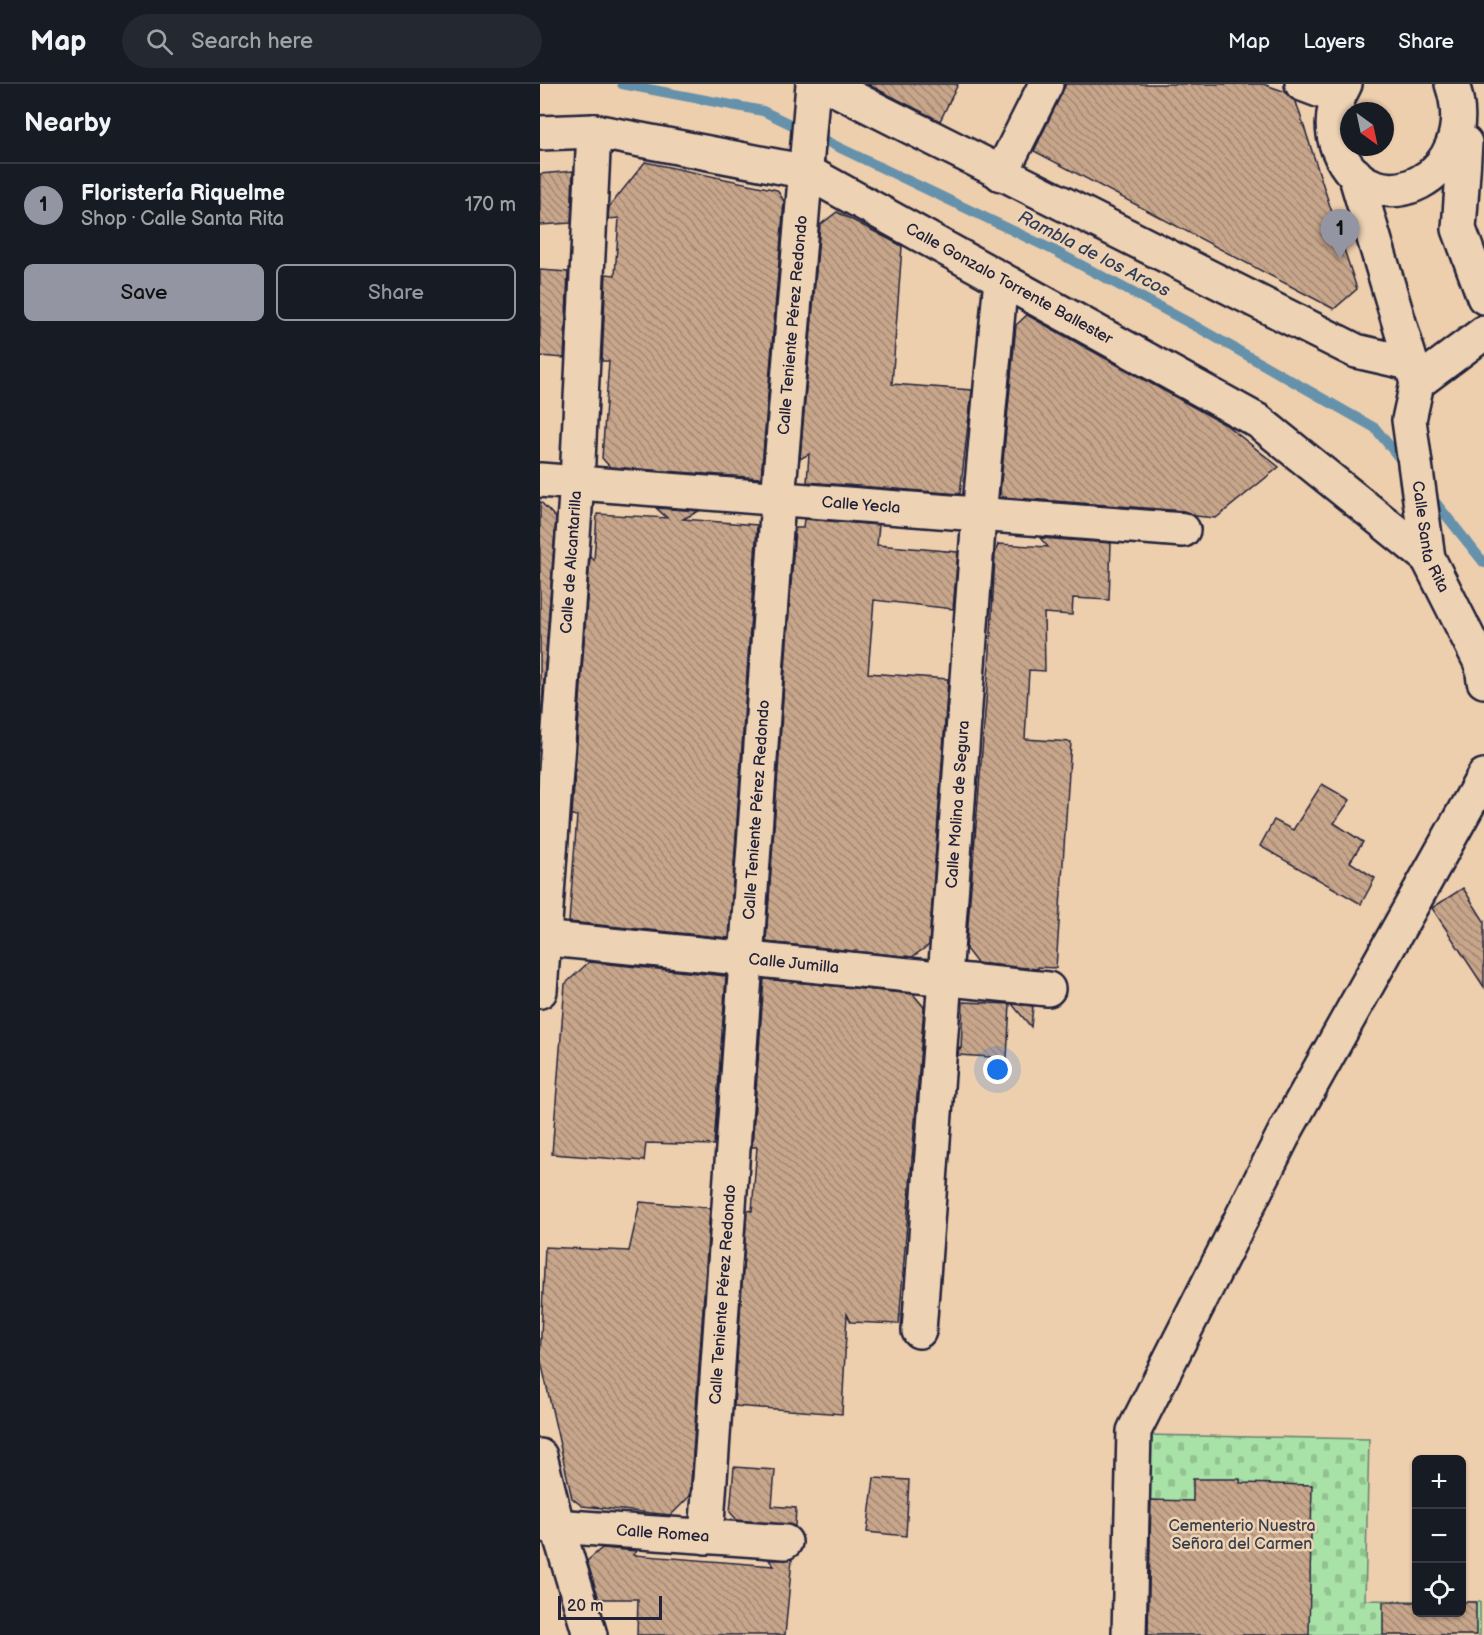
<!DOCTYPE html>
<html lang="en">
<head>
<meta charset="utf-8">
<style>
  body { margin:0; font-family:"Balsamiq Sans",sans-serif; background:#242831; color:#f1f3f6 }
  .controls { position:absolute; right:18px; bottom:18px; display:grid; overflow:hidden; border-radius:9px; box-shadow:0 2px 4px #0004 }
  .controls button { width:54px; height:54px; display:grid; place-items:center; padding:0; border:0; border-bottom:2px solid #363941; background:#171b24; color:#f1f3f6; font:30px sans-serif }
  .compass { position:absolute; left:800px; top:18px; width:54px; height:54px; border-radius:50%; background:#171b24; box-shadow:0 2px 4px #0004; rotate:147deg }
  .scale { position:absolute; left:18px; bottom:15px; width:104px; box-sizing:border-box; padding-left:6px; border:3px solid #22223b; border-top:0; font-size:16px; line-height:21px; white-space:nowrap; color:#22223b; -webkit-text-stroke:4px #edd2b4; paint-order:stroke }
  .you { position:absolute; left:458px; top:986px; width:21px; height:21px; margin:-15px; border:4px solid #fff; border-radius:50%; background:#1a73e8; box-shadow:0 0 0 9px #1a73e833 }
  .badge { display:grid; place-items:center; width:39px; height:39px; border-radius:50%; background:#9495a2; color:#111; font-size:20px; font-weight:700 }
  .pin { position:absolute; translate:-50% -50px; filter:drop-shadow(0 2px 3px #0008) }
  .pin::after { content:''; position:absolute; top:32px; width:21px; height:18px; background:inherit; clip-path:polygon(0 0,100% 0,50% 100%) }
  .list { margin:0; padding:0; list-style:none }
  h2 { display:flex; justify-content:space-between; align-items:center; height:78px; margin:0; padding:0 24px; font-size:26px }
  h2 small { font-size:20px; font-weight:400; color:#9ea1a6 }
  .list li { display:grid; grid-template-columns:39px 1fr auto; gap:18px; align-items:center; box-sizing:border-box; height:84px; padding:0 24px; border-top:2px solid #363941 }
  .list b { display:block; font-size:22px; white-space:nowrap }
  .list p { margin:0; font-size:20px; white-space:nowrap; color:#9ea1a6 }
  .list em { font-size:20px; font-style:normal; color:#9ea1a6 }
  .actions { display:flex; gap:12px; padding:18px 24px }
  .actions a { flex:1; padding:14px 0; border:2px solid #9495a2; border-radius:9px; text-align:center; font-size:21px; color:#9495a2 }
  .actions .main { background:#9495a2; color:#111 }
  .icon { flex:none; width:33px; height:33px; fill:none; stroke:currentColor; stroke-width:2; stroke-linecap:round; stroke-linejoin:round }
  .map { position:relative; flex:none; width:944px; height:1551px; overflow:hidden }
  header { display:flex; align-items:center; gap:36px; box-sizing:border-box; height:84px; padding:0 30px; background:#171b24; border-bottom:2px solid #363941 }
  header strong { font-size:28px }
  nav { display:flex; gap:33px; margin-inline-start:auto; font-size:21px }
  .search { width:420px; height:54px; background:#242831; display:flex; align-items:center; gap:15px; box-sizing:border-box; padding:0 21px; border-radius:33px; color:#9ea1a6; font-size:22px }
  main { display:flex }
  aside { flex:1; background:#171b24 }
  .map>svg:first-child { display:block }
  .cemetery { fill:url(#cemetery-stones); stroke:#668270; stroke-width:1.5 }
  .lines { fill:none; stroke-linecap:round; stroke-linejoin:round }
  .stream { stroke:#6691ab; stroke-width:10 }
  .building { fill:url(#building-back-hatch); stroke:#22223b; stroke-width:1.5 }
  .minor-casing { stroke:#22223b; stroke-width:38 }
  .minor { stroke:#edd2b4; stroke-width:33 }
  .labels { text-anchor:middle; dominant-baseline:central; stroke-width:5; stroke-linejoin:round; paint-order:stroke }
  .street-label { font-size:16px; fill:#22223b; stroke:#edd2b4 }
  .park-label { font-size:16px; fill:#363f4b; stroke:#edd2b4 }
  .water-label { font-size:18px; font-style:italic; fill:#333e57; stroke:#edd2b4 }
</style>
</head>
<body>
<header>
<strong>Map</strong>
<div class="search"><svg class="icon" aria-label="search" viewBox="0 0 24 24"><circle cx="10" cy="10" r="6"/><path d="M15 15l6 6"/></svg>Search here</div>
<nav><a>Map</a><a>Layers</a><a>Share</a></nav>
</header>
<main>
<aside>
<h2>Nearby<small></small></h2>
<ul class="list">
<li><span class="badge">1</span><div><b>Floristería Riquelme</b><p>Shop · Calle Santa Rita</p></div><em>170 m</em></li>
</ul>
<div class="actions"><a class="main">Save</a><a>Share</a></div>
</aside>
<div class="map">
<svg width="944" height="1551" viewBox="0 0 944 1551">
  <defs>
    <pattern id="cemetery-stones" width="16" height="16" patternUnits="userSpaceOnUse" patternTransform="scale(1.5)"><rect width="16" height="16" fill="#a9e2a6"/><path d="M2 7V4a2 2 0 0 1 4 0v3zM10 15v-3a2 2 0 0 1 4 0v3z" fill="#91c290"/></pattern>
    <pattern id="building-back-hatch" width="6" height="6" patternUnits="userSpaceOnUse" patternTransform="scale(1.5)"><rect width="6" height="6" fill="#c8a68b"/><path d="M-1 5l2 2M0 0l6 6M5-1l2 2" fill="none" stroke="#a28773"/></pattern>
  </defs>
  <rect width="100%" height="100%" fill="#edcead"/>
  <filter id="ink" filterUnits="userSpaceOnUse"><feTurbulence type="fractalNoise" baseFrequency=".0167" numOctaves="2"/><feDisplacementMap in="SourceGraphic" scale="12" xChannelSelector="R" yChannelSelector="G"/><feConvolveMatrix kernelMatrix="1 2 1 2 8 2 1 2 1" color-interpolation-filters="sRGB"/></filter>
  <g filter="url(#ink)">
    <!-- cemetery -->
    <path class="cemetery" d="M 604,1351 L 829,1355 L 825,1516 L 876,1517 L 876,1528 L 922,1528 L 922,1518 L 940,1518 L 940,1551 L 601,1551 Z"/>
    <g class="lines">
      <!-- stream -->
      <g class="stream">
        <path d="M 82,0 L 223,27 L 513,166 L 657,243 L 835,344 L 865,381"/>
        <path d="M 888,409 L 944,479"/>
      </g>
    </g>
    <!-- building -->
    <g class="building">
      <path d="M 327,0 L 418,0 L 400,37 Z"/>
      <path d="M 526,0 L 723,0 L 746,8 L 756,18 L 817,205 L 794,225 L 494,67 Z"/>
      <path d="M 105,78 L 237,106 L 244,117 L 221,394 L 70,383 L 62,374 L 69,277 L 62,277 L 66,190 L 75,191 L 79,134 L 68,135 L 69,123 Z"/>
      <path d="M 33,87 L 31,139 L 0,141 L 0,90 Z"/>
      <path d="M 297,128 L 362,162 L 352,300 L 432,306 L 420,410 L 267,398 L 269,370 L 260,375 L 280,141 Z"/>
      <path d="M 0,186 L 28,188 L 24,274 L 0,272 Z"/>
      <path d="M 487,231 L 686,341 L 739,383 L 676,434 L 655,432 L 644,427 L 463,413 L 460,409 L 476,241 Z"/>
      <path d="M 0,417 L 16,434 L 0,648 Z"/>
      <path d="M 116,424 L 159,427 L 143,435 L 217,441 L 189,854 L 29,838 L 37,732 L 32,731 L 50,472 L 54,476 L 57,430 L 127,434 Z"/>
      <path d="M 264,435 L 339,441 L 337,461 L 418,468 L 413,525 L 334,516 L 328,589 L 408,595 L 389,861 L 372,873 L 226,858 L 255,444 L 263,444 Z"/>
      <path d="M 500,454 L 571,459 L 569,516 L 533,514 L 532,531 L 504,529 L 505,587 L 489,586 L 485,655 L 531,658 L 516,884 L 498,883 L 498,885 L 437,879 L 426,865 L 450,568 L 455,471 L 458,460 L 508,463 Z"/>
      <path d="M 782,700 L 810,716 L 794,739 L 823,758 L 810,778 L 835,794 L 821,820 L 720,762 L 734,736 L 753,746 Z"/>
      <path d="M 923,804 L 944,837 L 944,903 L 892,824 Z"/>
      <path d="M 49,878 L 186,892 L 174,1061 L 106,1059 L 104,1077 L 12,1070 L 25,900 Z"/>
      <path d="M 224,895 L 373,910 L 384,923 L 359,1240 L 311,1238 L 307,1230 L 302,1330 L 194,1322 L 207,1126 L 212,1127 L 217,1063 L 212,1063 Z"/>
      <path d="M 423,918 L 470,920 L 467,974 L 418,971 L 419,963 L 421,966 Z"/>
      <path d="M 472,920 L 493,922 L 491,943 Z"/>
      <path d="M 100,1118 L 170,1124 L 150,1412 L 131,1431 L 42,1422 L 32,1414 L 0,1273 L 5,1163 L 89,1167 Z"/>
      <path d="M 194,1383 L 235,1386 L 232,1422 L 256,1424 L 255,1442 L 197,1436 L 190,1428 Z"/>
      <path d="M 334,1394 L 369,1396 L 366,1452 L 327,1448 Z"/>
      <path d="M 653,1395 L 700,1395 L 700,1399 L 772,1401 L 769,1551 L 608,1551 L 611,1416 L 653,1417 Z"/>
      <path d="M 62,1464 L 97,1467 L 93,1471 L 234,1482 L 229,1476 L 252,1475 L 245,1551 L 97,1551 L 98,1515 L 59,1515 L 47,1477 Z"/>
      <path d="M 843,1518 L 876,1518 L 876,1528 L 921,1528 L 921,1518 L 936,1518 L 936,1551 L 843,1551 Z"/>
    </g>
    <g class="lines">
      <!-- minor casing -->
      <g class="minor-casing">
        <g id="minor">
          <path d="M 285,0 L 816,267 L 869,279"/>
          <path d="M 762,0 L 797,13"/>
          <path d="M 805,0 C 793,21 789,42 798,65 C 831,147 944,94 912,0"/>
          <path id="s1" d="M 0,49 L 54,47 L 267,88 L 718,337 L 888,474"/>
          <path d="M 925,59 L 919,145 L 944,213"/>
          <path d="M 461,90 L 506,0"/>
          <path id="s2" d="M 815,90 L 877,299 L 869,336 L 888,474 L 942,581 L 944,597"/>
          <path d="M 877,299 L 944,249"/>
          <path id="s3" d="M 0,396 L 643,446"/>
          <path id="s4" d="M 0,854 L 508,905"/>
          <path id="s5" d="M 0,907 L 37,397 L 54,47"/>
          <path id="s6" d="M 379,1247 L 439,432 L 461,195"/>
          <path d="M 0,1372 L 17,1441 L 50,1551"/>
          <path id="s7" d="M 0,1441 L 245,1458"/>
          <path id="s8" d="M 166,1453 L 238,416 L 273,0"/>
          <path d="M 589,1551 L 594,1347 L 747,1044 L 944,692"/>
        </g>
      </g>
      <!-- minor -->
      <use href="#minor" class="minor"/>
    </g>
  </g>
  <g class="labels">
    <!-- street labels -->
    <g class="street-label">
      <text stroke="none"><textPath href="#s1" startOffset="502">Calle Gonzalo Torrente Ballester</textPath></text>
      <text stroke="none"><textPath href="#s8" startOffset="1215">Calle Teniente Pérez Redondo</textPath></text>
      <text stroke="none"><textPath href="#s3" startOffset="322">Calle Yecla</textPath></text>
      <text stroke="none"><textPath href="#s2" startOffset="375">Calle Santa Rita</textPath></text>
      <text stroke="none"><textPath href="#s5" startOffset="430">Calle de Alcantarilla</textPath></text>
      <text stroke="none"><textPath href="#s6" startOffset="528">Calle Molina de Segura</textPath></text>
      <text stroke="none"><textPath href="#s8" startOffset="729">Calle Teniente Pérez Redondo</textPath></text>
      <text stroke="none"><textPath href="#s4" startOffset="255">Calle Jumilla</textPath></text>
      <text stroke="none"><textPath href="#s8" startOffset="243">Calle Teniente Pérez Redondo</textPath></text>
      <text stroke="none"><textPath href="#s7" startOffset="123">Calle Romea</textPath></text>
    </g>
    <!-- park labels -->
    <g class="park-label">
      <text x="702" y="1442">Cementerio Nuestra<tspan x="702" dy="18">Señora del Carmen</tspan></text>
    </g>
    <!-- water labels -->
    <g class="water-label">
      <text transform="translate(554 170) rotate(27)">Rambla de los Arcos</text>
    </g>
  </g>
</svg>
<div class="controls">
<button>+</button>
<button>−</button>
<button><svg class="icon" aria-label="locate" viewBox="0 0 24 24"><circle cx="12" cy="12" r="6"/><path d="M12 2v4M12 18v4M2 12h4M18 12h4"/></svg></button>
</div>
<svg class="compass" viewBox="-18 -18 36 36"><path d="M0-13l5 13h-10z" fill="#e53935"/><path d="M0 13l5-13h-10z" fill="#9ea1a6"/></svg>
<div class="scale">20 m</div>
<div class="you"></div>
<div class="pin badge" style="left:800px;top:175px">1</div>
</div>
</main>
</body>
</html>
